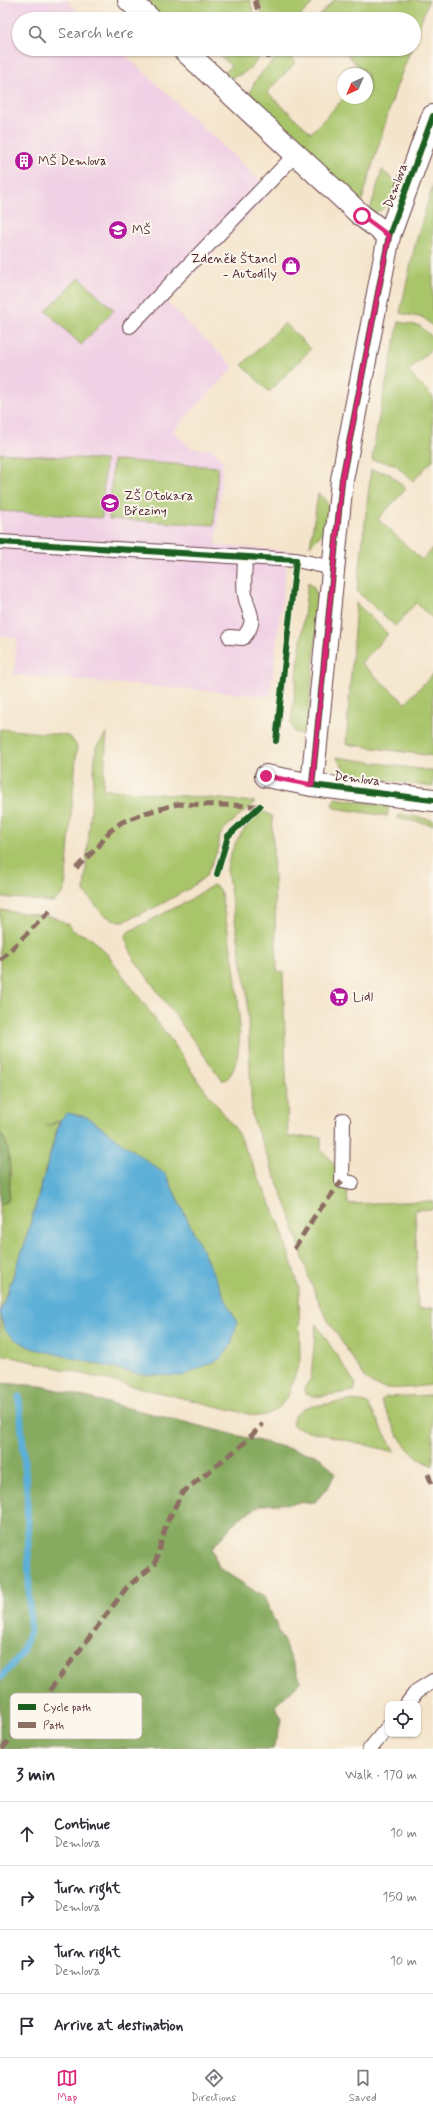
<!DOCTYPE html>
<html lang="en">
<head>
<meta charset="utf-8">
<style>
  body { margin:0; font-family:Mynerve,sans-serif; background:#f2f2f3; color:#2b2b33 }
  .controls { position:absolute; right:12px; bottom:12px; display:grid; overflow:hidden; border-radius:8px; box-shadow:0 1px 3px #0004 }
  .controls button { width:36px; height:36px; display:grid; place-items:center; padding:0; border:0; border-bottom:1px solid #e1e1e2; background:#fff; color:#2b2b33; font:20px sans-serif }
  .compass { position:absolute; left:337px; top:68px; width:36px; height:36px; border-radius:50%; background:#fff; box-shadow:0 1px 3px #0004; rotate:224deg }
  .stop { position:absolute; width:12px; height:12px; margin:-9px; border:3px solid #db2777; border-radius:50%; background:#fff }
  .stop.end { background:#db2777; border-color:#fff; box-shadow:0 1px 4px #0008 }
  .list { margin:0; padding:0; list-style:none }
  h2 { display:flex; justify-content:space-between; align-items:center; height:52px; margin:0; padding:0 16px; font-size:17px }
  h2 small { font-size:13px; font-weight:400; color:#7c7c81 }
  .list li { display:grid; grid-template-columns:26px 1fr auto; gap:12px; align-items:center; box-sizing:border-box; height:64px; padding:0 16px; border-top:1px solid #e1e1e2 }
  .list b { display:block; font-size:15px; white-space:nowrap }
  .list p { margin:0; font-size:13px; white-space:nowrap; color:#7c7c81 }
  .list em { font-size:13px; font-style:normal; color:#7c7c81 }
  .icon { flex:none; width:22px; height:22px; fill:none; stroke:currentColor; stroke-width:2; stroke-linecap:round; stroke-linejoin:round }
  .map { position:relative; flex:none; width:433px; height:1749px; overflow:hidden }
  .search { position:absolute; background:#fff; box-shadow:0 1px 3px #0004; left:12px; right:12px; top:12px; height:44px; display:flex; align-items:center; gap:10px; box-sizing:border-box; padding:0 14px; border-radius:22px; color:#7c7c81; font-size:15px }
  .sheet { height:308px; background:#fff }
  nav { display:flex; justify-content:space-around; align-items:center; box-sizing:border-box; height:56px; border-top:1px solid #e1e1e2; background:#fff; font-size:11px; color:#7c7c81 }
  nav a { display:grid; justify-items:center; gap:2px }
  nav .on { color:#db2777 }
  .map>svg:first-child { display:block }
  .built { fill:#f0d0e4 }
  .green { fill:#a9c56b; stroke:#7a724b; fill-rule:evenodd }
  .forest { fill:#86aa5f; stroke:#686445 }
  .water { fill:#5cafd7; stroke:#536781 }
  .lines { fill:none; stroke-linecap:round; stroke-linejoin:round }
  .stream { stroke:#5cafd7; stroke-width:7 }
  .lane-casing { stroke:#643d43; stroke-width:16 }
  .street-casing { stroke:#643d43; stroke-width:24 }
  .lane { stroke:#fff; stroke-width:14 }
  .street { stroke:#fff; stroke-width:22 }
  .quiet { stroke:#8d6e63; stroke-width:5; stroke-dasharray:10 5; stroke-linecap:butt }
  .cycleway-casing { stroke:#fbf7ec; stroke-width:8 }
  .cycleway { stroke:#1b5e20; stroke-width:6 }
  .route { stroke:#db2777; stroke-width:5 }
  .labels { text-anchor:middle; dominant-baseline:central; stroke-width:4; stroke-linejoin:round; paint-order:stroke }
  .poi-label { font-size:13px; fill:#4a1f2b; stroke:#fbf7ec; text-anchor:start }
  .street-label { font-size:13px; fill:#4a1f2b; stroke:#fbf7ec }
  .key { fill:#fbf7ec; stroke:#c6b6b2; stroke-width:1 }
  .key-label { font-size:11px; fill:#4a1f2b }
</style>
</head>
<body>
<div class="map">
<svg width="433" height="1749" viewBox="0 0 433 1749">
  <rect width="100%" height="100%" fill="#fbf7ec"/>
  <filter id="ink" filterUnits="userSpaceOnUse"><feTurbulence type="fractalNoise" baseFrequency=".025" numOctaves="2"/><feDisplacementMap in="SourceGraphic" scale="8" xChannelSelector="R" yChannelSelector="G"/><feConvolveMatrix kernelMatrix="1 2 1 2 8 2 1 2 1" color-interpolation-filters="sRGB"/></filter>
  <filter id="wash" filterUnits="userSpaceOnUse"><feTurbulence type="fractalNoise" baseFrequency=".012" numOctaves="4" result="noise"/><feDisplacementMap in="SourceGraphic" scale="16" xChannelSelector="R" yChannelSelector="G"/><feGaussianBlur stdDeviation="0.9" result="paint"/><feColorMatrix in="noise" values="0 0 0 0 0 0 0 0 0 0 0 0 0 0 0 0 0 1.4 0 .05"/><feComposite in="paint" operator="in"/></filter>
  <g filter="url(#wash)">
    <rect width="100%" height="100%" fill="#f4e4cb"/>
    <!-- built -->
    <path class="built" d="M 0,0 L 66,0 L 86,19 L 19,19 L 19,49 L 119,49 L 271,191 L 167,303 L 234,367 L 173,431 L 191,448 L 212,449 L 223,461 L 216,545 L 288,551 L 270,696 L 14,675 L 17,638 L 0,636 Z"/>
    <!-- green -->
    <g class="green">
      <path d="M 135,0 L 250,0 L 255,19 L 155,19 Z"/>
      <path d="M 258,0 L 316,0 L 297,19 L 263,19 Z"/>
      <path d="M 334,0 L 429,0 L 414,40 L 414,19 L 316,19 Z"/>
      <path d="M 213,49 L 261,49 C 258,69 237,79 219,79 L 231,66 Z"/>
      <path d="M 341,49 L 411,49 L 396,88 L 359,210 L 249,99 C 251,78 270,65 284,51 L 296,62 L 267,92 L 311,133 L 344,98 L 367,98 L 367,74 Z"/>
      <path d="M 382,170 L 397,183 C 393,196 386,214 369,213 Z"/>
      <path d="M 433,184 L 433,327 L 424,318 L 400,313 L 415,245 Z"/>
      <path d="M 79,277 L 114,310 L 81,345 L 46,311 Z"/>
      <path d="M 399,322 L 420,326 L 433,338 L 433,347 L 408,372 L 433,397 L 433,460 L 413,481 L 395,464 L 372,460 L 378,422 Z"/>
      <path d="M 285,323 L 311,349 L 269,392 L 242,365 Z"/>
      <path d="M 0,453 L 105,460 L 102,518 L 0,511 Z"/>
      <path d="M 113,460 L 218,467 L 214,525 L 109,519 Z"/>
      <path d="M 371,470 L 389,473 L 406,489 L 378,519 L 422,560 L 433,548 L 433,619 L 416,603 L 395,626 L 357,591 Z"/>
      <path d="M 318,494 C 331,501 329,513 329,527 L 310,546 Z"/>
      <path d="M 308,582 L 313,586 L 320,602 L 306,736 L 295,732 L 291,724 Z"/>
      <path d="M 356,603 L 388,634 L 361,663 L 405,703 L 433,674 L 433,756 L 346,744 Z"/>
      <path d="M 0,729 L 65,735 L 71,738 L 77,746 L 65,889 L 62,895 L 53,902 L 0,897 Z"/>
      <path d="M 107,733 L 103,789 L 255,802 L 223,830 L 218,840 L 219,847 L 206,876 L 190,888 L 156,907 L 124,921 L 117,921 L 104,915 L 84,892 L 96,747 Z"/>
      <path d="M 336,757 L 433,771 L 433,787 L 356,776 L 345,770 Z"/>
      <path d="M 335,798 L 389,806 L 387,816 L 334,808 L 332,805 Z"/>
      <path d="M 263,811 L 272,816 L 277,971 L 283,972 L 288,1137 L 321,1137 L 321,1150 C 339,1167 347,1179 348,1204 L 433,1201 L 433,1209 L 415,1210 L 418,1309 L 433,1308 L 433,1385 C 414,1386 381,1395 366,1379 L 325,1316 L 310,1281 L 290,1215 L 252,1117 L 247,994 L 227,870 C 231,844 243,827 263,811 Z"/>
      <path d="M 400,814 L 433,820 L 433,825 L 396,818 Z"/>
      <path d="M 213,885 L 218,888 L 221,894 C 227,928 257,1059 225,1080 L 222,1080 L 134,959 L 125,938 L 128,932 L 186,902 Z"/>
      <path d="M 0,910 L 53,917 L 70,925 L 72,930 L 91,938 L 107,954 L 176,1047 L 196,1078 L 237,1131 L 279,1222 L 299,1287 L 300,1360 L 288,1396 L 279,1408 L 266,1415 L 257,1416 L 0,1354 L 0,1205 L 8,1201 C 11,1186 12,1143 0,1133 ZM 67,1113 L 166,1175 L 236,1323 L 0,1312 L 24,1246 L 59,1122 L 47,1126 L 60,1120 Z"/>
      <path d="M 316,1324 L 355,1383 L 356,1385 L 354,1391 L 314,1397 L 305,1394 L 304,1388 L 311,1378 Z"/>
      <path d="M 433,1395 L 433,1466 C 400,1450 397,1432 381,1401 L 386,1397 Z"/>
      <path d="M 355,1400 L 368,1404 L 395,1452 L 297,1428 L 292,1424 L 294,1416 L 306,1407 Z"/>
    </g>
    <!-- forest -->
    <g class="forest">
      <path d="M 0,1133 C 12,1142 11,1186 8,1201 L 0,1205 Z"/>
      <path d="M 0,1383 L 41,1386 L 319,1456 L 335,1473 L 329,1486 L 315,1502 L 261,1505 L 238,1519 L 212,1548 L 219,1568 L 264,1597 L 301,1681 L 275,1706 L 282,1719 L 273,1749 L 0,1749 Z"/>
    </g>
    <!-- water -->
    <path class="water" d="M 67,1113 L 87,1117 L 166,1175 L 237,1323 L 231,1345 L 220,1359 L 183,1376 L 143,1375 L 31,1348 L 13,1338 L 4,1329 L 0,1312 L 24,1246 L 60,1120 Z"/>
    <g class="lines">
      <!-- stream -->
      <path class="stream" d="M 0,1678 L 21,1655 L 30,1631 L 27,1493 L 19,1397"/>
    </g>
  </g>
  <g filter="url(#ink)">
    <g class="lines">
      <!-- lane casing -->
      <g class="lane-casing">
        <g id="lane">
          <path d="M 130,326 L 295,155"/>
          <path d="M 0,542 L 296,560 L 333,568"/>
          <path d="M 230,637 L 243,638 C 259,619 248,614 245,595 C 243,583 245,569 245,557"/>
          <path d="M 343,1120 L 342,1181 L 352,1183"/>
          <path d="M 407,1704 L 417,1691 L 433,1681"/>
          <path d="M 370,1749 L 388,1727"/>
        </g>
      </g>
      <!-- street casing -->
      <g class="street-casing">
        <g id="street">
          <path d="M 129,0 L 150,19"/>
          <path d="M 183,49 L 362,216 L 389,236"/>
          <path d="M 433,116 L 389,236 L 342,480 L 312,785 L 433,800"/>
          <path d="M 266,776 L 312,785"/>
        </g>
      </g>
      <!-- lane -->
      <use href="#lane" class="lane"/>
      <!-- street -->
      <use href="#street" class="street"/>
      <!-- quiet -->
      <g class="quiet">
        <path d="M 255,0 L 260,19"/>
        <path d="M 267,49 L 269,59"/>
        <path d="M 76,868 L 98,847 L 109,832 L 122,822 L 145,813 L 178,804 L 260,806"/>
        <path d="M 0,960 L 52,909"/>
        <path d="M 294,1249 L 314,1217 L 342,1181"/>
        <path d="M 428,1474 L 433,1487"/>
        <path d="M 2,1749 L 32,1714 L 127,1587 L 155,1564 L 167,1522 L 182,1493 L 242,1445 L 263,1424"/>
      </g>
      <!-- cycleway casing -->
      <g class="cycleway-casing">
        <g id="cycleway">
          <path d="M 433,116 L 389,236 L 342,480 L 312,785 L 433,800"/>
          <path d="M 0,542 L 296,560 L 276,741"/>
          <path d="M 217,874 L 228,836 L 260,806"/>
        </g>
      </g>
      <!-- cycleway -->
      <use href="#cycleway" class="cycleway"/>
    </g>
  </g>
  <g class="lines" filter="url(#ink)">
    <!-- route -->
    <path class="route" d="M 266,776 L 312,785 L 342,480 L 389,236 L 362,216"/>
  </g>
  <!-- icons -->
  <defs>
    <g id="building-disc" transform="scale(1)"><circle r="9.5" fill="#b5179e" stroke="#fbf7ec"/><path d="M-4-6H4V6H1V3H-1V6H-4ZM-2.5-4.3h1.7v1.8h-1.7ZM.8-4.3h1.7v1.8H.8ZM-2.5-1h1.7V.8h-1.7ZM.8-1h1.7V.8H.8Z" fill="#fff"/></g>
    <g id="school-disc" transform="scale(1)"><circle r="9.5" fill="#b5179e" stroke="#fbf7ec"/><path d="M0-5L7-2L0 1L-7-2ZM-4 1L0 2.5L4 1V4Q0 6-4 4Z" fill="#fff"/></g>
    <g id="shop-disc" transform="scale(1)"><circle r="9.5" fill="#b5179e" stroke="#fbf7ec"/><path d="M-5-2.5h2.3a2.7 3.5 0 0 1 5.4 0H5L5.5 6h-11ZM-1.5-2.5h3a1.5 2.3 0 0 0-3 0Z" fill="#fff"/></g>
    <g id="supermarket-disc" transform="scale(1)"><circle r="9.5" fill="#b5179e" stroke="#fbf7ec"/><path d="M-6-5.5h2.5l.6 2H6L4.5 2H-2.5L-4.4-4H-6ZM-1.5 3.2a1.3 1.3 0 1 0 .1 0ZM3 3.2a1.3 1.3 0 1 0 .1 0Z" fill="#fff"/></g>
  </defs>
  <g fill-rule="evenodd">
    <use href="#building-disc" x="24" y="161"/>
    <use href="#school-disc" x="118" y="230"/>
    <use href="#shop-disc" x="291" y="266"/>
    <use href="#school-disc" x="110" y="503"/>
    <use href="#supermarket-disc" x="339" y="997"/>
  </g>
  <g class="labels">
    <!-- poi labels -->
    <g class="poi-label">
      <text x="38" y="161">MŠ Demlova</text>
      <text x="132" y="230">MŠ</text>
      <text x="277" y="259" text-anchor="end">Zdeněk Štancl<tspan x="277" dy="15">- Autodíly</tspan></text>
      <text x="124" y="496">ZŠ Otokara<tspan x="124" dy="15">Březiny</tspan></text>
      <text x="353" y="997">Lidl</text>
    </g>
    <!-- street labels -->
    <g class="street-label">
      <text transform="translate(396 186) rotate(-70)">Demlova</text>
      <text transform="translate(357 779) rotate(7)">Demlova</text>
    </g>
  </g>
  <!-- legend -->
  <rect x="10" y="1693" width="132" height="46" rx="6" class="key"/>
  <rect x="18" y="1704" width="18" height="6" fill="#1b5e20"/>
  <rect x="18" y="1722" width="18" height="6" fill="#8d6e63"/>
  <g class="key-label">
    <text x="43" y="1711">Cycle path</text>
    <text x="43" y="1729">Path</text>
  </g>
</svg>
<div class="controls">
<button><svg class="icon" aria-label="locate" viewBox="0 0 24 24"><circle cx="12" cy="12" r="6"/><path d="M12 2v4M12 18v4M2 12h4M18 12h4"/></svg></button>
</div>
<svg class="compass" viewBox="-18 -18 36 36"><path d="M0-13l5 13h-10z" fill="#e53935"/><path d="M0 13l5-13h-10z" fill="#7c7c81"/></svg>
<div class="stop" style="left:362px;top:216px"></div>
<div class="stop end" style="left:266px;top:776px"></div>
<div class="search"><svg class="icon" aria-label="search" viewBox="0 0 24 24"><circle cx="10" cy="10" r="6"/><path d="M15 15l6 6"/></svg>Search here</div>
</div>
<section class="sheet">
<h2>3 min<small>Walk · 170 m</small></h2>
<ul class="list">
<li><svg class="icon" aria-label="ahead" viewBox="0 0 24 24"><path d="M12 20V5M6 11l6-6 6 6"/></svg><div><b>Continue</b><p>Demlova</p></div><em>10 m</em></li>
<li><svg class="icon" aria-label="right" viewBox="0 0 24 24"><path d="M7 20v-9h11M14 6l5 5-5 5"/></svg><div><b>Turn right</b><p>Demlova</p></div><em>150 m</em></li>
<li><svg class="icon" aria-label="right" viewBox="0 0 24 24"><path d="M7 20v-9h11M14 6l5 5-5 5"/></svg><div><b>Turn right</b><p>Demlova</p></div><em>10 m</em></li>
<li><svg class="icon" aria-label="arrive" viewBox="0 0 24 24"><path d="M6 21V4h12l-3 4 3 4H6"/></svg><div><b>Arrive at destination</b></div></li>
</ul>
</section>
<nav>
<a class="on"><svg class="icon" aria-label="map" viewBox="0 0 24 24"><path d="M3 6l6-2 6 2 6-2v14l-6 2-6-2-6 2zM9 4v14M15 6v14"/></svg>Map</a>
<a><svg class="icon" aria-label="directions" viewBox="0 0 24 24"><path d="M12 3l9 9-9 9-9-9zM9 14v-3h6M13 9l2 2-2 2"/></svg>Directions</a>
<a><svg class="icon" aria-label="saved" viewBox="0 0 24 24"><path d="M7 4h10v16l-5-4-5 4z"/></svg>Saved</a>
</nav>
</body>
</html>
